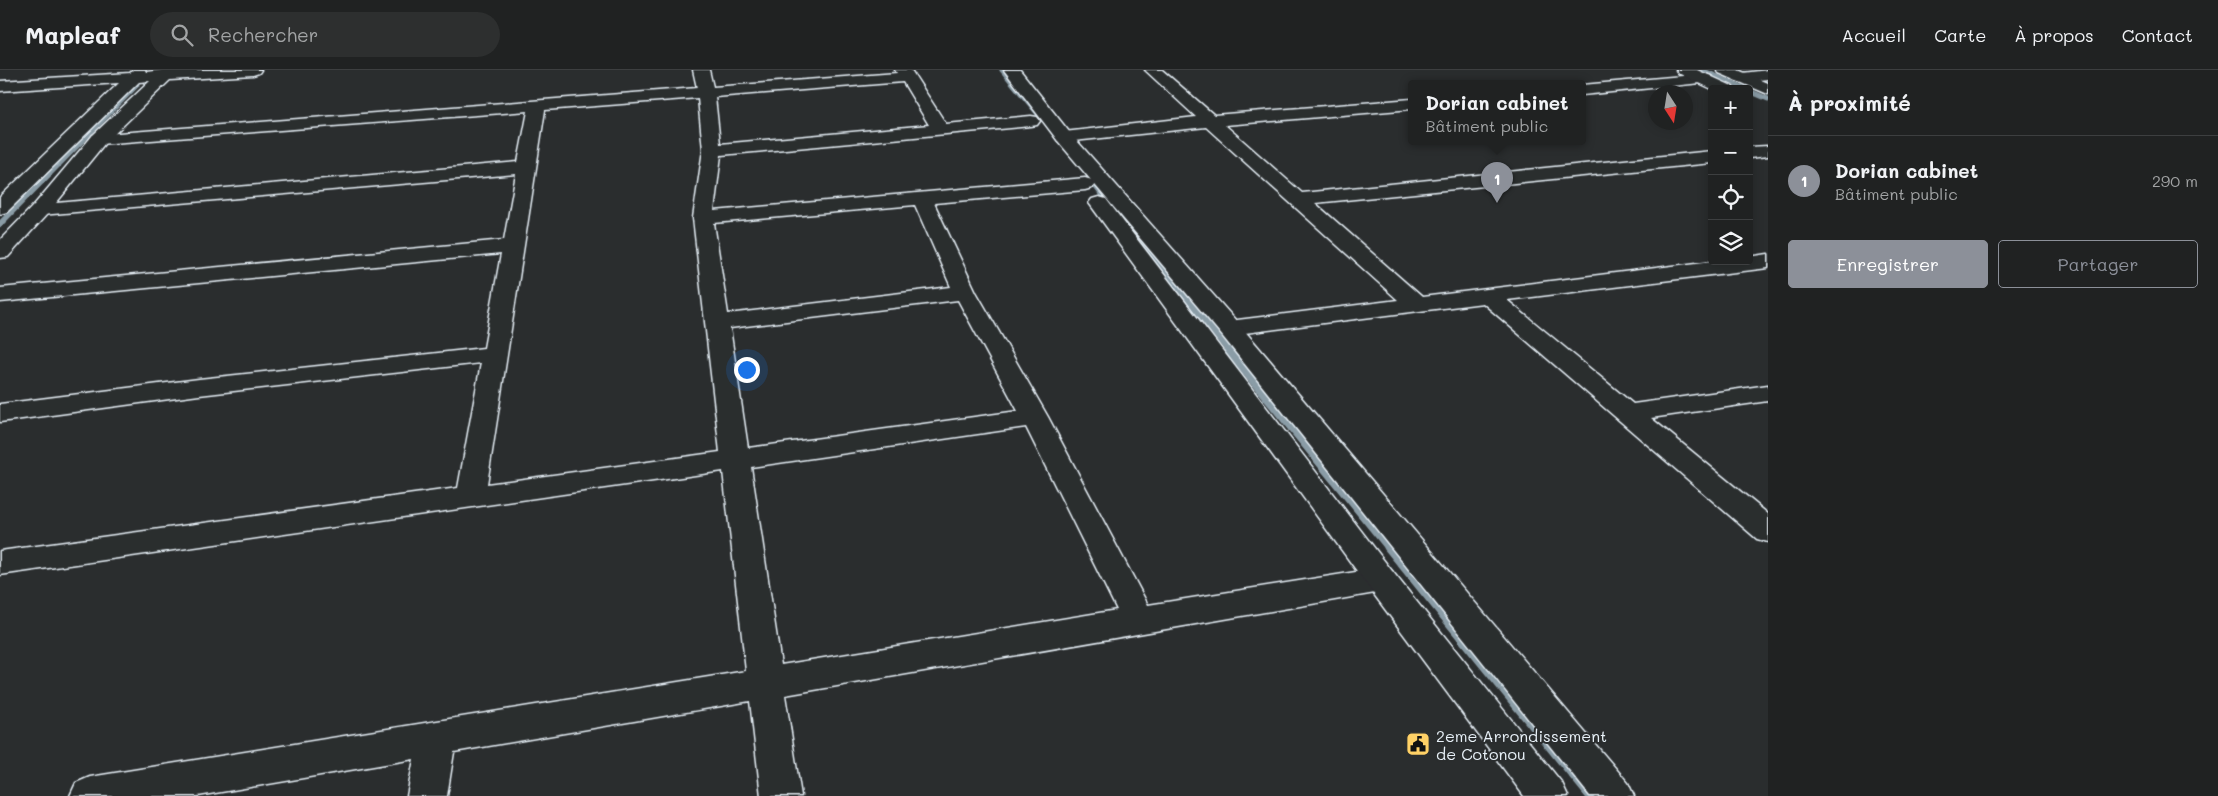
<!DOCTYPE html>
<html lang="fr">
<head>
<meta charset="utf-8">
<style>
  body { margin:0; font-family:Mali,sans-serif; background:#2d2f2f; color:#f1f3f6 }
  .controls { position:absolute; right:15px; top:15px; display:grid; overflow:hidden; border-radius:5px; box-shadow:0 2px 12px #0003 }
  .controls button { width:45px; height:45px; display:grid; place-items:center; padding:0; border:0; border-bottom:1px solid #3d3f40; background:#202222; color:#f1f3f6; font:25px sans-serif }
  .compass { position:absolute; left:1648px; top:15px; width:45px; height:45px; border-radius:50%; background:#202222; box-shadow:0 2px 12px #0003; rotate:168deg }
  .you { position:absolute; left:746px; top:299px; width:18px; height:18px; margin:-12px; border:4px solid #fff; border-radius:50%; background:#1a73e8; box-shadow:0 0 0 8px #1a73e833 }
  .badge { display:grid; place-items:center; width:32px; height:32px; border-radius:50%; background:#8c9099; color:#fff; font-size:16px; font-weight:700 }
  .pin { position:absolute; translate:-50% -41px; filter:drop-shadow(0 1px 2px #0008) }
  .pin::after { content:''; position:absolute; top:26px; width:18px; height:15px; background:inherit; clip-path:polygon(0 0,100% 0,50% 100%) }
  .popup { position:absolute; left:1408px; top:10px; width:178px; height:65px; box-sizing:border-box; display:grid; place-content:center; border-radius:5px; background:#202222; filter:drop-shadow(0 1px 4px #0005); font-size:16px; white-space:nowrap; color:#a2a4a5 }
  .popup b { font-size:19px; color:#f1f3f6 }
  .popup::after { content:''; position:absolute; left:50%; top:100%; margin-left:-10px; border:10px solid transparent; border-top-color:#202222 }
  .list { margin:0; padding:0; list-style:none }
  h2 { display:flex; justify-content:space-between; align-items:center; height:65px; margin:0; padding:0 20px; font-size:21px }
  h2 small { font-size:16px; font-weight:400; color:#a2a4a5 }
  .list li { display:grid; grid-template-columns:32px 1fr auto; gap:15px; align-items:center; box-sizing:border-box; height:90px; padding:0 20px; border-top:1px solid #3d3f40 }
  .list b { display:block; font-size:19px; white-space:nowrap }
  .list p { margin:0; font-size:16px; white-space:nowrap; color:#a2a4a5 }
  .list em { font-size:16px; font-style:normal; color:#a2a4a5 }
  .actions { display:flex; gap:10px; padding:15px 20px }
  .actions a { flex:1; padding:11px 0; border:1px solid #8c9099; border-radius:5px; text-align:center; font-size:18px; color:#8c9099 }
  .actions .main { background:#8c9099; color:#fff }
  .icon { flex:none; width:28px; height:28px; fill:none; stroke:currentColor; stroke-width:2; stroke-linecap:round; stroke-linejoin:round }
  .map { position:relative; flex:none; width:1768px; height:726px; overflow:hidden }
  header { display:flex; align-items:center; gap:30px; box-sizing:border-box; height:70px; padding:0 25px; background:#202222; border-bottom:1px solid #3d3f40 }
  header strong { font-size:24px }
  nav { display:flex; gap:28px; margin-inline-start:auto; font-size:18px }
  .search { width:350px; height:45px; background:#2d2f2f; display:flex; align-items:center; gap:12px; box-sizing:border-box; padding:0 18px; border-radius:28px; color:#a2a4a5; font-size:19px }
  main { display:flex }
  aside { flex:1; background:#202222 }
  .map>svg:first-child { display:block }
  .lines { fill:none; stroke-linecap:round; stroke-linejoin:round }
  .stream-far3 { stroke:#8a9ca6; stroke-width:5 }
  .stream-far2 { stroke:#8a9ca6; stroke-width:6 }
  .stream-far1 { stroke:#8a9ca6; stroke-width:8 }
  .stream { stroke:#8a9ca6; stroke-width:9 }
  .minor-casing { stroke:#e8f1f8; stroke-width:3 }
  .tertiary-casing { stroke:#e8f1f8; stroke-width:3 }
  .minor { fill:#2a2d2e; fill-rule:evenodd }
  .tertiary { fill:#2a2d2e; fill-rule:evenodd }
  .labels { text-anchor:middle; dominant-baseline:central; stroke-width:4; stroke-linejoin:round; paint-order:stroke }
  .near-poi-label { font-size:16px; fill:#e8f1f8; stroke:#2a2d2e; text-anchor:start }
</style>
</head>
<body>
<header>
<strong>Mapleaf</strong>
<div class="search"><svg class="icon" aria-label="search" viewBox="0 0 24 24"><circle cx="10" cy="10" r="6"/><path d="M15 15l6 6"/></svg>Rechercher</div>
<nav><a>Accueil</a><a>Carte</a><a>À propos</a><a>Contact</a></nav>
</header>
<main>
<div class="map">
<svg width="1768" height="726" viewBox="0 0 1768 726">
  <rect width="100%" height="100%" fill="#2a2d2e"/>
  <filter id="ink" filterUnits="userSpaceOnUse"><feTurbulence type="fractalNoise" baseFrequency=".02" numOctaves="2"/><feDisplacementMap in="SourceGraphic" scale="10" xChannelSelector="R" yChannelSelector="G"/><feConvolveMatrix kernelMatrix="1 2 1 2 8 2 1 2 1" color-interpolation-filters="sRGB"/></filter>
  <g filter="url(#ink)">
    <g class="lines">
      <!-- stream-far3 -->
      <g class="stream-far3">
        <path d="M 1002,0 L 1038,44"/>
        <path d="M 1702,0 L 1745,19"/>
        <path d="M 1749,21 L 1768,29"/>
        <path d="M 1092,112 L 1102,125"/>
        <path d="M 29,125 L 137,15"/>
      </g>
      <!-- stream-far2 -->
      <g class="stream-far2">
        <path d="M 1101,123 L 1229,281"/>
        <path d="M 0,154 L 30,123"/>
      </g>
      <!-- stream-far1 -->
      <path class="stream-far1" d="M 1228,280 L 1389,478"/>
      <!-- stream -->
      <path class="stream" d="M 1388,477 L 1590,726"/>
      <!-- minor casing -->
      <g class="minor-casing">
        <g id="minor">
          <path d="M 693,0 L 709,0 L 713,17 L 897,3 L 895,0 L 911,0 L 946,54 L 1031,46 L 1037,47 L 1040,51 L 1037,55 L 1031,56 L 721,85 L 714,141 L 1085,108 L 1092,110 L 1095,114 L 1092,118 L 1085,120 L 934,133 L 976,222 L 1048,347 L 1148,535 L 1381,498 L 1392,501 L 1397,510 L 1392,519 L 1381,522 L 785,625 L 801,726 L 761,726 L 750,631 L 454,682 L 447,726 L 407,726 L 414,689 L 198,726 L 70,726 L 76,713 L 90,707 L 746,601 L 723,401 L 0,505 L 0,481 L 458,418 L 481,293 L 199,325 L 0,352 L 0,334 L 199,309 L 484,278 L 501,184 L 0,232 L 0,218 L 504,170 L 516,104 L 41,145 L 34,143 L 31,139 L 34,135 L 518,92 L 528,41 L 99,74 L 93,73 L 90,69 L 93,65 L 697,18 ZM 903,12 L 929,55 L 720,74 L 715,27 ZM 698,28 L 703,80 L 693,148 L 720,382 L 487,414 L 545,40 ZM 915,135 L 951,217 L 728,244 L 714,153 ZM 958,230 L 1018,341 L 748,378 L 730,258 ZM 1026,357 L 1117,540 L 781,595 L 751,397 Z"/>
          <path d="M 1145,0 L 1162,0 L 1214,45 L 1412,29 L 1412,39 L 1225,55 L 1302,123 L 1712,81 L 1712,93 L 1315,133 L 1422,227 L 1713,191 L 1749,191 L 1749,187 L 1768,184 L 1768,198 L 1507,230 L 1633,334 L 1768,315 L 1768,331 L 1651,348 L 1768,444 L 1768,472 L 1757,469 L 1483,233 L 1229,265 L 1220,263 L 1217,258 L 1220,253 L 1229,251 L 1398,230 L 1206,57 L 1064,72 L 1058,71 L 1055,67 L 1058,63 L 1064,62 L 1196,47 Z"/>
          <path d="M 1768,0 L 1768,9 L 1740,12 L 1734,10 L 1732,7 L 1734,4 Z"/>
          <path d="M 1705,4 L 1711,6 L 1713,9 L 1711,12 L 1582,25 L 1582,15 Z"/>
          <path d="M 1768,76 L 1768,86 L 1749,88 L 1749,77 Z"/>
        </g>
      </g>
      <!-- tertiary casing -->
      <g class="tertiary-casing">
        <g id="tertiary">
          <path d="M 133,0 L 145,0 L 146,2 L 162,0 L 261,0 L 259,3 L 253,5 L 170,10 L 105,73 L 48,143 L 8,187 L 0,188 L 0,170 L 34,135 L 93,65 L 150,11 L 139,12 L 7,142 L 0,144 L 0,127 L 119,13 L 0,21 L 0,11 L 130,3 Z"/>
          <path d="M 1004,0 L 1020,0 L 1070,63 L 1238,253 L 1628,713 L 1634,726 L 1590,726 L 1220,263 L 1058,71 Z"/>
          <path d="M 1676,0 L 1697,0 L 1732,16 L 1734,19 L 1712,19 L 1678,3 Z"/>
          <path d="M 1717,0 L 1738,0 L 1768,13 L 1768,24 L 1719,3 Z"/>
          <path d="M 1099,127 L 1106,129 L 1392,501 L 1562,713 L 1568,726 L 1524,726 L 1370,519 L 1092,137 L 1089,133 L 1092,129 Z"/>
        </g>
      </g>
      <!-- minor -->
      <use href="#minor" class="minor"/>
      <!-- tertiary -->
      <use href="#tertiary" class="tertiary"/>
    </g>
  </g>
  <!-- icons -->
  <defs>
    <g id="civic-square" transform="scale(1.25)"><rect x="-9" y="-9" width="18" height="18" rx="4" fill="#ffd166" stroke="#2a2d2e"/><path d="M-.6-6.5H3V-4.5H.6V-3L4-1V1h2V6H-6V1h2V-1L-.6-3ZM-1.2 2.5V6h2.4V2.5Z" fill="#111"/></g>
  </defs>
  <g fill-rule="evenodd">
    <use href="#civic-square" x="1418" y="674"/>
  </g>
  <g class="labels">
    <!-- near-poi labels -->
    <g class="near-poi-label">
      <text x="1436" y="665">2eme Arrondissement<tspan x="1436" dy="18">de Cotonou</tspan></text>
    </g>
  </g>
</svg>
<div class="controls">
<button>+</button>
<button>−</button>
<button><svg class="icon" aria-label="locate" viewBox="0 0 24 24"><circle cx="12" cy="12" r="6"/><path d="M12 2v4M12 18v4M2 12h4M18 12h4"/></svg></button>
<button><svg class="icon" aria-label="layers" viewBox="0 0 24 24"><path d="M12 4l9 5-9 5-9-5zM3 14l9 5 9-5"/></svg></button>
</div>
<svg class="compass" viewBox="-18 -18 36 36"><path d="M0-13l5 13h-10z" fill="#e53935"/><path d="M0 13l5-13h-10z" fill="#a2a4a5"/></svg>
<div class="you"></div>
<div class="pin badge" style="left:1497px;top:133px">1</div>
<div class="popup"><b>Dorian cabinet</b>Bâtiment public</div>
</div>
<aside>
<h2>À proximité<small></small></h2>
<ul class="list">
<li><span class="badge">1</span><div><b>Dorian cabinet</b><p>Bâtiment public</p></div><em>290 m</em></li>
</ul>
<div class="actions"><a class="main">Enregistrer</a><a>Partager</a></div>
</aside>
</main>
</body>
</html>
